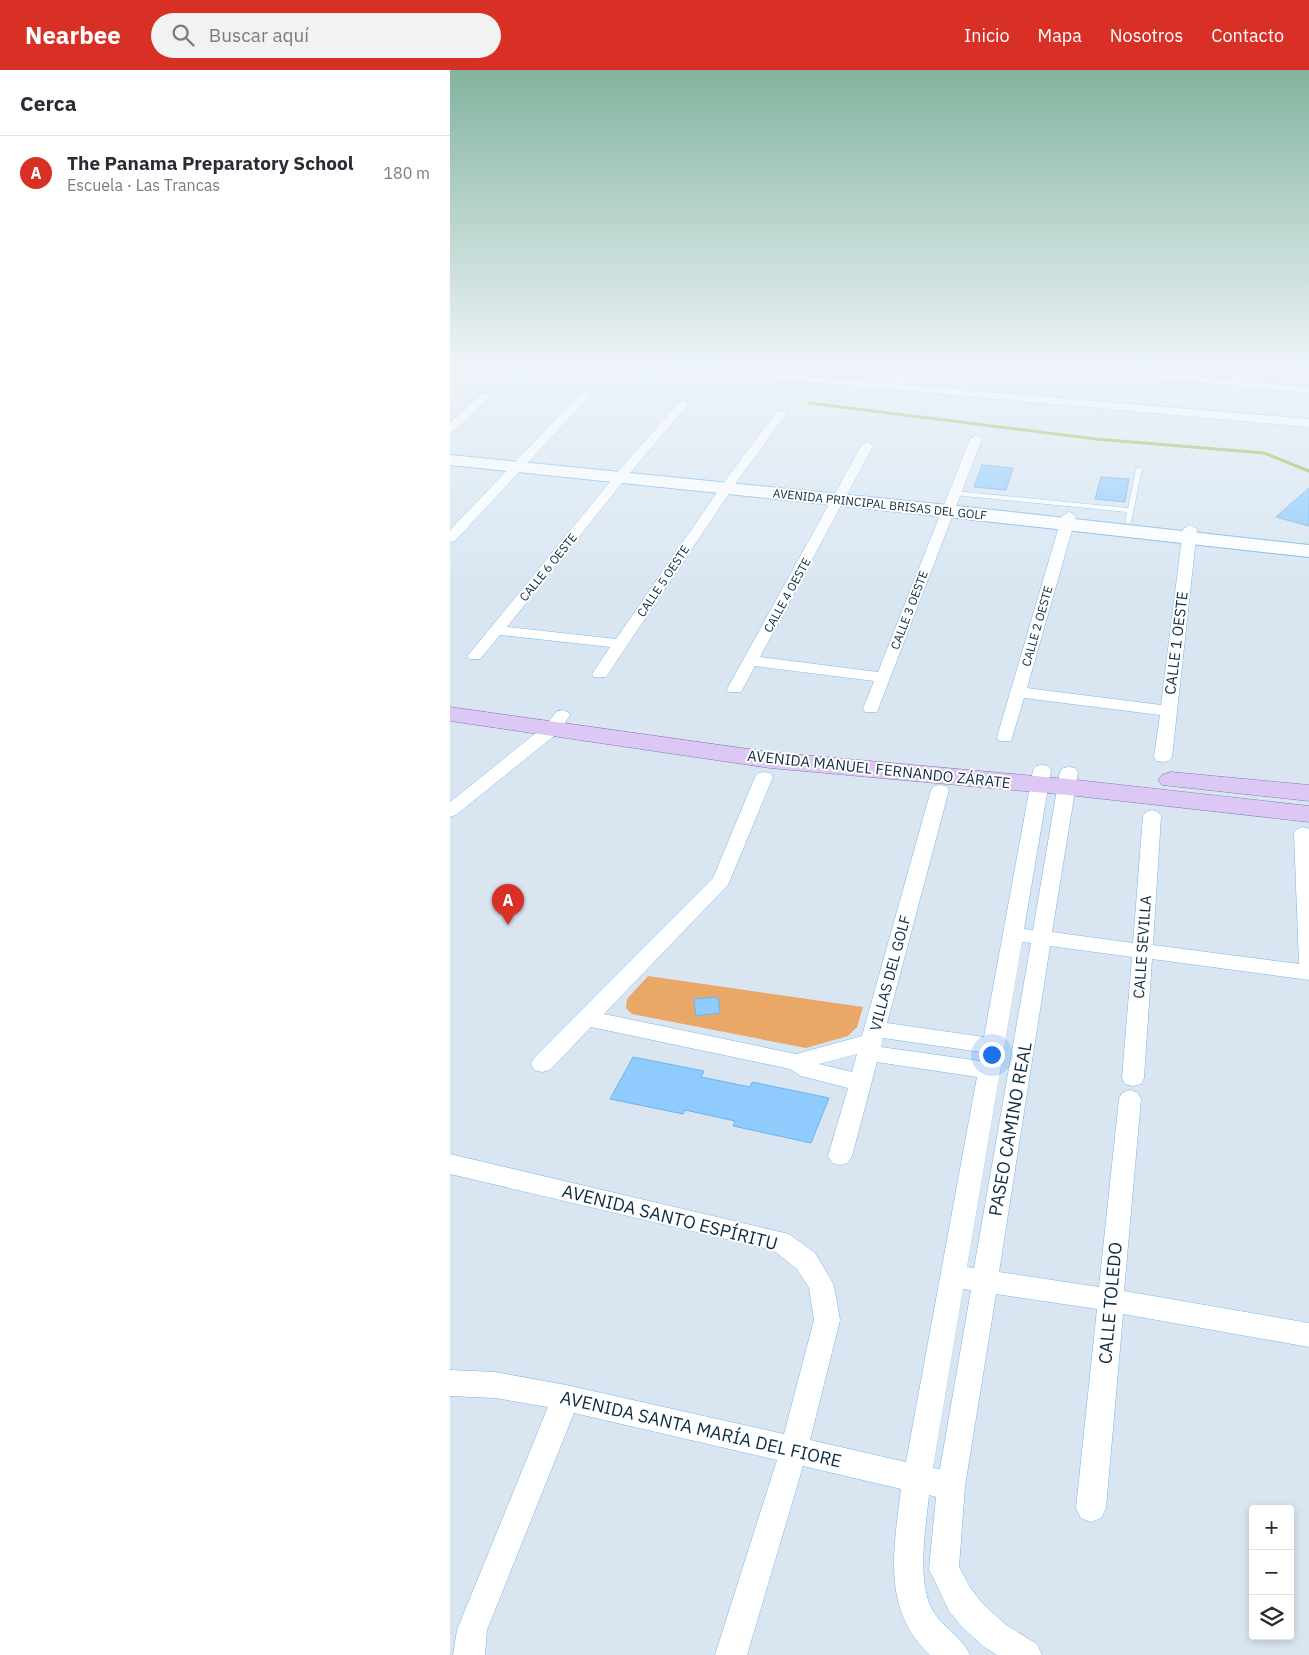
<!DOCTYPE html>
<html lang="es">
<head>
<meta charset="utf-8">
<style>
  body { margin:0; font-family:"IBM Plex Sans",sans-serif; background:#f2f2f3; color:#2b2b33 }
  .controls { position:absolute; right:15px; bottom:15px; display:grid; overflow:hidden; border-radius:5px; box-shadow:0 2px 8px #0003 }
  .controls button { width:45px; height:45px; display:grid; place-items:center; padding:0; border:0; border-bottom:1px solid #e1e1e2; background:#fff; color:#2b2b33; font:25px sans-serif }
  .you { position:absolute; left:541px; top:984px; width:18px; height:18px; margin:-12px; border:4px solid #fff; border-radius:50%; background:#1a73e8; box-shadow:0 0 0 8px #1a73e833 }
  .badge { display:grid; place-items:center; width:32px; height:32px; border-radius:50%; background:#d93025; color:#fff; font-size:16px; font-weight:700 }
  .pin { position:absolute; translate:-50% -41px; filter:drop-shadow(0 1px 2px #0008) }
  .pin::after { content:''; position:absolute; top:26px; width:18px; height:15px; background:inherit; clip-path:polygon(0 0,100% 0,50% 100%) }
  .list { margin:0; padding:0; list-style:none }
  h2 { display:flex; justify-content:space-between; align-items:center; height:65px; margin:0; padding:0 20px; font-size:21px }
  h2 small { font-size:16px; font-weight:400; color:#7c7c81 }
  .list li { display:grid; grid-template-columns:32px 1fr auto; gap:15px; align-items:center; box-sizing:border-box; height:75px; padding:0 20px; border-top:1px solid #e1e1e2 }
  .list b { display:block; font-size:19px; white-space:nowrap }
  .list p { margin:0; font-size:16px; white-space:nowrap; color:#7c7c81 }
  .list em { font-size:16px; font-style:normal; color:#7c7c81 }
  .icon { flex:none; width:28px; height:28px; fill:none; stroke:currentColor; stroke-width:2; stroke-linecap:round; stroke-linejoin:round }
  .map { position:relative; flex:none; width:859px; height:1585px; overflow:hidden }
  header { display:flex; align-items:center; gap:30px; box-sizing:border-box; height:70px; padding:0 25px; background:#d93025; color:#fff }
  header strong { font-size:24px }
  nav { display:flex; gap:28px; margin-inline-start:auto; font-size:18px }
  .search { width:350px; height:45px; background:#f2f2f3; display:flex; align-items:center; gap:12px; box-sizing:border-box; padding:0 18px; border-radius:28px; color:#7c7c81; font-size:19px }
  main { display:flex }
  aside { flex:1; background:#fff }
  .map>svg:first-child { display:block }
  .green { fill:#e9a768 }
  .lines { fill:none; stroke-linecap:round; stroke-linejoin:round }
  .stream { stroke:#8db132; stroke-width:3 }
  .building { fill:#8fcbfc; stroke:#6db4ec }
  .lane-casing { stroke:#71b8f1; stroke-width:1 }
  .street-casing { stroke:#71b8f1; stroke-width:1 }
  .secondary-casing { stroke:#71b8f1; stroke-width:2 }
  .primary-casing { stroke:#8479b2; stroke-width:1 }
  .lane { fill:#fff; fill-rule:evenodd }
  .street { fill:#fff; fill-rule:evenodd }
  .secondary { fill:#fff; fill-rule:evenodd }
  .primary { fill:#dcc7f5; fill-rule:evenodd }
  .labels { text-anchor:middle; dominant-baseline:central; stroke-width:4; stroke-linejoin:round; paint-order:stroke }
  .far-street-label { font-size:12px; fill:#0e2c42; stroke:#fff }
  .street-label { font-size:15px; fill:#0e2c42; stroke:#fff }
  .near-street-label { font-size:18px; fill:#0e2c42; stroke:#fff }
</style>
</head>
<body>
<header>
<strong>Nearbee</strong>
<div class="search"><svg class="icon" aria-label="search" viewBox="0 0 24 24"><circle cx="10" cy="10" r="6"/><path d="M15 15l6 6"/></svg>Buscar aquí</div>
<nav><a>Inicio</a><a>Mapa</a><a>Nosotros</a><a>Contacto</a></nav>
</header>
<main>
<aside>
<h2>Cerca<small></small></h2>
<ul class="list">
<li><span class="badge">A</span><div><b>The Panama Preparatory School</b><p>Escuela · Las Trancas</p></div><em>180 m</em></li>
</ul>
</aside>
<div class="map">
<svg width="859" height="1585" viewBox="0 0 859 1585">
  <rect width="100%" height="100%" fill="#d9e6f2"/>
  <!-- green -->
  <path class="green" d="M 198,906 L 413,937 L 407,957 L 398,966 L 356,978 L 182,944 L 176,938 L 177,929 Z"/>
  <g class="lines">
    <!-- stream -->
    <path class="stream" d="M 359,333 L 646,369 L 814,383 L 859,401"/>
  </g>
  <!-- building -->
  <g class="building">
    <path d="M 532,395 L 563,398 L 556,420 L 524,417 Z"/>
    <path d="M 651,407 L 679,409 L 675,432 L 645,429 Z"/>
    <path d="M 859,418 L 859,456 L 826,447 Z"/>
    <path d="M 268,927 L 270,943 L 246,946 L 244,929 Z"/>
    <path d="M 183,987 L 254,1001 L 251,1007 L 300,1017 L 302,1012 L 379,1028 L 361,1073 L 283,1056 L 285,1051 L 235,1040 L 233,1044 L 160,1029 Z"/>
  </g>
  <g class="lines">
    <!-- lane casing -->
    <g class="lane-casing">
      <path id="lane" d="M 689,397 L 692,399 L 681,452 L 678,454 L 675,452 L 677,442 L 504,425 L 501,423 L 504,421 L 678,438 L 686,399 Z"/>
    </g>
    <!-- street casing -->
    <g class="street-casing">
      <g id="street">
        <path d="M 442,293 L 452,293 L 456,315 L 859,349 L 859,357 L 291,306 L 286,303 L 291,300 L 445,314 Z"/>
        <path d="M 597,293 L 607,293 L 613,308 L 611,310 L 603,310 Z"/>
        <path d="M 685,293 L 696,293 L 701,302 L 782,309 L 772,293 L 783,293 L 793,311 L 859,317 L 859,323 L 698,308 L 694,307 Z"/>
        <path d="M 0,294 L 263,296 L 268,299 L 263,302 L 0,300 Z"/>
        <path d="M 135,322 L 141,325 L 139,327 L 5,471 L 0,472 L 0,460 L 131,323 Z"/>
        <path d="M 35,323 L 41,326 L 39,328 L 4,361 L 0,362 L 0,352 L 31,324 Z"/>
        <path d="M 233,331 L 239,334 L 237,336 L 180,403 L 57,557 L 166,569 L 277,408 L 327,341 L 335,341 L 337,343 L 286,413 L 156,607 L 144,607 L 142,604 L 160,577 L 50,565 L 30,589 L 20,589 L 17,586 L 20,583 L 172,397 L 229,332 Z"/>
        <path d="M 526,365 L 532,369 L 427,642 L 415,642 L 413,639 L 424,611 L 305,596 L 291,622 L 279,622 L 277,619 L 411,376 L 417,372 L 423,376 L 310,587 L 428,602 L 520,369 Z"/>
        <path d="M 619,442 L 626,446 L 577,618 L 711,635 L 733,459 L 740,455 L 747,459 L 722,687 L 719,691 L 713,692 L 707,691 L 704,687 L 710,645 L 574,628 L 561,671 L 549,671 L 547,667 L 612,446 Z"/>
        <path d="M 112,640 L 118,642 L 120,645 L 109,662 L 6,745 L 0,747 L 0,732 L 97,654 L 106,642 Z"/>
        <path d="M 592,695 L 598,696 L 601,700 L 574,859 L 583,860 L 610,702 L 613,698 L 619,697 L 625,698 L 628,702 L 602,862 L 683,873 L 693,746 L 696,742 L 702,740 L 708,742 L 711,746 L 703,875 L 849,894 L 844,763 L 847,759 L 853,757 L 859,759 L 859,910 L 702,889 L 694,1008 L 691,1014 L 683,1016 L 675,1014 L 672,1008 L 682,887 L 600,876 L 549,1202 L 649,1217 L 669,1029 L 672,1023 L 680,1020 L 688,1023 L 691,1029 L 674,1221 L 859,1253 L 859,1277 L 673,1244 L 656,1438 L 651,1448 L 641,1452 L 631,1448 L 626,1438 L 647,1239 L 546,1224 L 515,1416 L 509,1497 L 521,1519 L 534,1535 L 556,1555 L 587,1574 L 592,1585 L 547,1585 L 534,1577 L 512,1557 L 499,1541 L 479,1499 L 486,1427 L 479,1425 C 476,1456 465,1517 485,1544 C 496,1560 512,1567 520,1585 L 480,1585 C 431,1540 444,1478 451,1419 L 353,1396 L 297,1585 L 265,1585 L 327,1390 L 124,1343 L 37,1560 L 35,1585 L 3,1585 L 7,1560 L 98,1337 L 45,1328 L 0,1326 L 0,1300 L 45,1302 L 116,1315 L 334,1364 L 364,1250 L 359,1218 L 347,1199 L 323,1180 L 0,1104 L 0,1084 L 339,1164 L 365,1183 L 380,1208 L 384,1216 L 390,1250 L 360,1370 L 456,1392 L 527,1007 L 427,992 L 402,1086 L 398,1093 L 390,1095 L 382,1093 L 378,1086 L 398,1018 L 351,1006 L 340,999 L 141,957 L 100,1000 L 92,1002 L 84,1000 L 81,994 L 84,988 L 263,808 L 305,707 L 308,703 L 314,702 L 320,703 L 323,707 L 278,815 L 154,944 L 346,984 L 412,966 L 481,720 L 484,716 L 490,715 L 496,716 L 499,720 L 437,953 L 534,967 L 583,700 L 586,696 ZM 572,872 L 581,873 L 524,1198 L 517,1197 ZM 433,968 L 531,982 L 530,991 L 431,977 ZM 407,984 L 402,1002 L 369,994 ZM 513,1219 L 521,1220 L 490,1399 L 483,1398 Z"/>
      </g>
    </g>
    <!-- secondary casing -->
    <g class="secondary-casing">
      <path id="secondary" d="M 0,385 L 498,435 L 859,475 L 859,487 L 498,447 L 0,395 Z"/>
    </g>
    <!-- primary casing -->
    <g class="primary-casing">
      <g id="primary">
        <path d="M 0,637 L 320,682 L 618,709 L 859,736 L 859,752 L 618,725 L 320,698 L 0,651 Z"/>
        <path d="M 721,702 L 859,715 L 859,731 L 712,715 L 708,710 L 712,705 Z"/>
      </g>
    </g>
    <!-- lane -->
    <use href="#lane" class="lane"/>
    <!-- street -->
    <use href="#street" class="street"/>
    <!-- secondary -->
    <use href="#secondary" class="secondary"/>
    <!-- primary -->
    <use href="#primary" class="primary"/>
  </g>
  <!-- sky -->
  <linearGradient id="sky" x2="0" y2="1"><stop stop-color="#83b39f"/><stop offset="0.57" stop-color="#eef4f9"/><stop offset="1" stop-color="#eef4f9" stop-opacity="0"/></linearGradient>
  <rect width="859" height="515" fill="url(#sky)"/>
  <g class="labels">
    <!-- far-street labels -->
    <g class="far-street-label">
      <text transform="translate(430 434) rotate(6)">AVENIDA PRINCIPAL BRISAS DEL GOLF</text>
      <text transform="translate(98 497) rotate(-51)">CALLE 6 OESTE</text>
      <text transform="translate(213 511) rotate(-56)">CALLE 5 OESTE</text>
      <text transform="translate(337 525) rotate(-61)">CALLE 4 OESTE</text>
      <text transform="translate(459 540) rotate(-69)">CALLE 3 OESTE</text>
      <text transform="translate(587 556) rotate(-74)">CALLE 2 OESTE</text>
    </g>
    <!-- street labels -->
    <g class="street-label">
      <text transform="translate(726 573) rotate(-83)">CALLE 1 OESTE</text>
      <text transform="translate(429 699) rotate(6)">AVENIDA MANUEL FERNANDO ZÁRATE</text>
      <text transform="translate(692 877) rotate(-86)">CALLE SEVILLA</text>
      <text transform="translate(440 903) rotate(-75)">VILLAS DEL GOLF</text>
    </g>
    <!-- near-street labels -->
    <g class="near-street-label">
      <text transform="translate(560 1059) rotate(-80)">PASEO CAMINO REAL</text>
      <text transform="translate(220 1147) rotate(14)">AVENIDA SANTO ESPÍRITU</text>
      <text transform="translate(660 1233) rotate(-85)">CALLE TOLEDO</text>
      <text transform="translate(251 1359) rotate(13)">AVENIDA SANTA MARÍA DEL FIORE</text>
    </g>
  </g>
</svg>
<div class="controls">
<button>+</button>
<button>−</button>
<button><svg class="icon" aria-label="layers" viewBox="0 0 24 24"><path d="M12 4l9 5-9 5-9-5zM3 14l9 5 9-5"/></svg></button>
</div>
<div class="you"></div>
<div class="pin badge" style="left:58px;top:855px">A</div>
</div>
</main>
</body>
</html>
